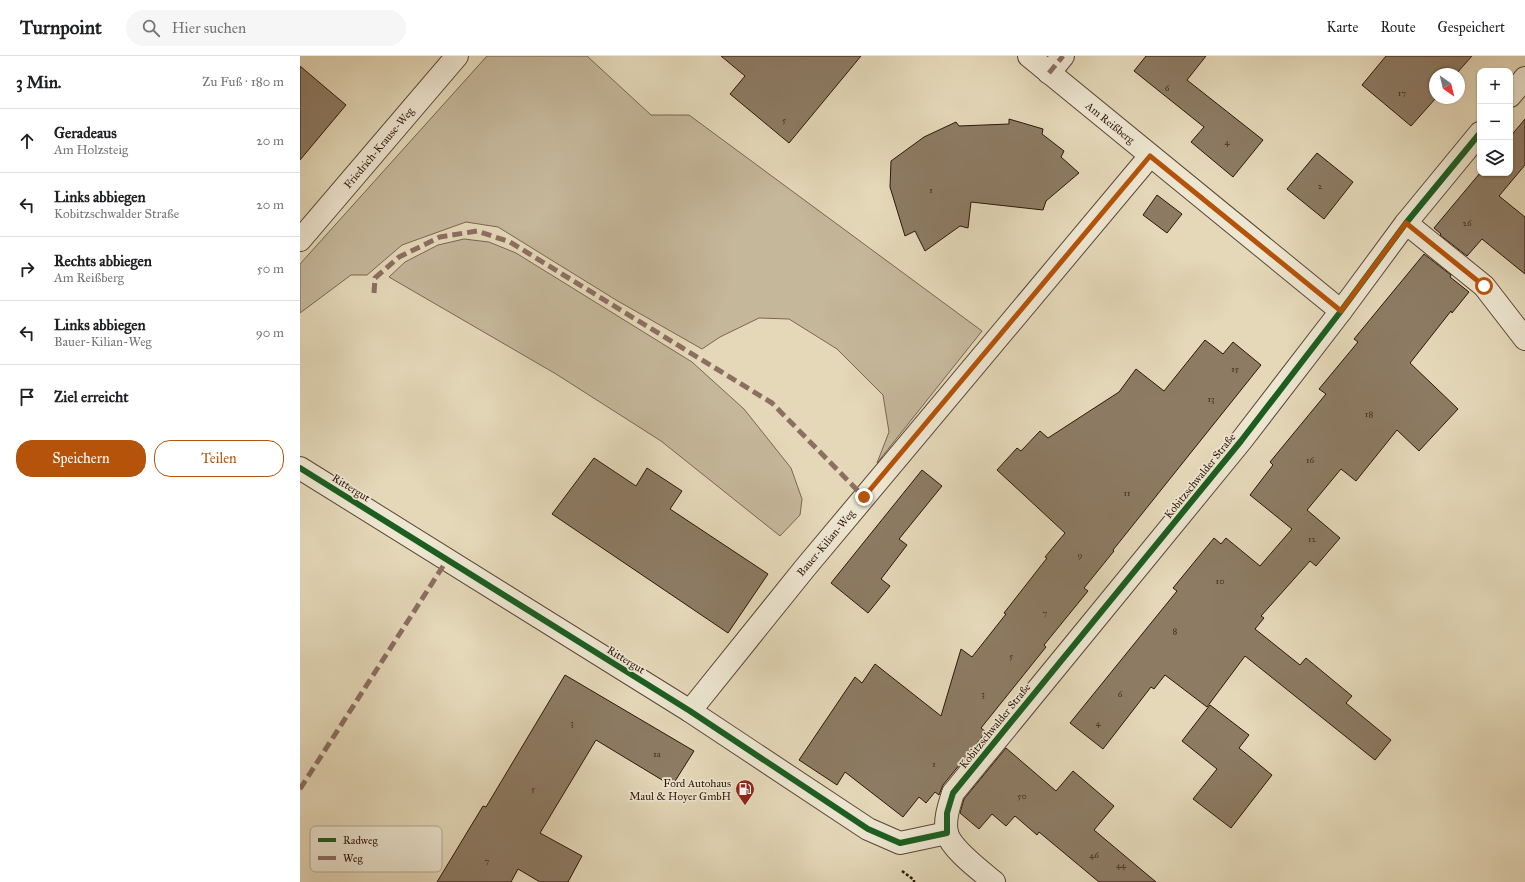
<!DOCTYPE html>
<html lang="de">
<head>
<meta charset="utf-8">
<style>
  body { margin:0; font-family:"IM FELL Great Primer",serif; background:#f6f6f6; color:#202124 }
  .controls { position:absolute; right:12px; top:12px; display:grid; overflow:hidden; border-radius:8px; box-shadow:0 1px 3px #0004 }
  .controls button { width:36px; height:36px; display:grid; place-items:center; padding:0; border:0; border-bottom:1px solid #e0e0e0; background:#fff; color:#202124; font:20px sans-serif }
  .compass { position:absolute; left:1129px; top:12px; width:36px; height:36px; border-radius:50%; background:#fff; box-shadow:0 1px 3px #0004; rotate:145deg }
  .stop { position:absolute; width:12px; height:12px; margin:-9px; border:3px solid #b45309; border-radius:50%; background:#fff }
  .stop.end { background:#b45309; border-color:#fff; box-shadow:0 1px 4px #0008 }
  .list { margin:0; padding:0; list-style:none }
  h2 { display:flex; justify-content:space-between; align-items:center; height:52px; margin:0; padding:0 16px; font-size:17px }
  h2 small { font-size:13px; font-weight:400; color:#757577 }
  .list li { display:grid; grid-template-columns:26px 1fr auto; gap:12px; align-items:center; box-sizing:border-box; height:64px; padding:0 16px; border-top:1px solid #e0e0e0 }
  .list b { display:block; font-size:15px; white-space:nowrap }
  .list p { margin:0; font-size:13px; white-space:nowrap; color:#757577 }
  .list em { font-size:13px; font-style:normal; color:#757577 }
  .actions { display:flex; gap:8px; padding:12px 16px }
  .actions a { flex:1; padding:9px 0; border:1px solid #b45309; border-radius:16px; text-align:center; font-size:14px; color:#b45309 }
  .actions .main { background:#b45309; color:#fff }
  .icon { flex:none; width:22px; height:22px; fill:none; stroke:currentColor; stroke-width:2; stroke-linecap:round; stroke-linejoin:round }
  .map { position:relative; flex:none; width:1225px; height:826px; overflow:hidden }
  header { display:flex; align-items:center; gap:24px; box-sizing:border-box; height:56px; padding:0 20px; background:#fff; border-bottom:1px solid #e0e0e0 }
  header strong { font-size:19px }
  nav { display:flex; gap:22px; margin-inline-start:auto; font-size:14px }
  .search { width:280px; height:36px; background:#f6f6f6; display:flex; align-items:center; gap:10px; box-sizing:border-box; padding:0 14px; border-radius:22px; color:#757577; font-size:15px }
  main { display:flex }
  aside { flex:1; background:#fff }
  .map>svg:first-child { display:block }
  .green { fill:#c5b79a; stroke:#7a6652 }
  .building { fill:#8d7b64; stroke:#2e160a }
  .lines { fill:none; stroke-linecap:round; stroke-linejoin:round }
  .minor-casing { stroke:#5c4636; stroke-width:24 }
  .tertiary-casing { stroke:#5c4636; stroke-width:24 }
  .path { stroke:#2e160a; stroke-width:2.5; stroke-dasharray:3 2; stroke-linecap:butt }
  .minor { stroke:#ede6d1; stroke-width:22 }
  .tertiary { stroke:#ede6d1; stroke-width:22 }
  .quiet { stroke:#8d6e63; stroke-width:5; stroke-dasharray:10 5; stroke-linecap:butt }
  .cycleway-casing { stroke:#ede6d1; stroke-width:8 }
  .cycleway { stroke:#1b5e20; stroke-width:6 }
  .route { stroke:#b45309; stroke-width:5 }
  .labels { text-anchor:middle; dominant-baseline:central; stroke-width:3.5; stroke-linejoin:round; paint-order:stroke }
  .number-label { font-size:9px; fill:#462f20 }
  .street-label { font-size:11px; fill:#2e160a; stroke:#ede6d1 }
  .poi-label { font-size:11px; fill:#2e160a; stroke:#ede6d1; text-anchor:end }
  .key { fill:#ede6d1; stroke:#b4a895; stroke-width:1 }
  .key-label { font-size:11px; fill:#2e160a }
</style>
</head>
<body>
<header>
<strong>Turnpoint</strong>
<div class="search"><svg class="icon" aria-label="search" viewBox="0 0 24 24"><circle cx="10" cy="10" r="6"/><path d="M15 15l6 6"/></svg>Hier suchen</div>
<nav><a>Karte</a><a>Route</a><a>Gespeichert</a></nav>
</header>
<main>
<aside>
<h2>3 Min.<small>Zu Fuß · 180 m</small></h2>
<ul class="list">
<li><svg class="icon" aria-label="ahead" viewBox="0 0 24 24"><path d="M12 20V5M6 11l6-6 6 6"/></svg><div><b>Geradeaus</b><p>Am Holzsteig</p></div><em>20 m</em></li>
<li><svg class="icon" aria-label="left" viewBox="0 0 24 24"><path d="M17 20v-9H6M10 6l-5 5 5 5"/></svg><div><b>Links abbiegen</b><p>Kobitzschwalder Straße</p></div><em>20 m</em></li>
<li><svg class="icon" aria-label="right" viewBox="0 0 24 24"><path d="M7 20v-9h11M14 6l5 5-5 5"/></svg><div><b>Rechts abbiegen</b><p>Am Reißberg</p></div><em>50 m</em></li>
<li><svg class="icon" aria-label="left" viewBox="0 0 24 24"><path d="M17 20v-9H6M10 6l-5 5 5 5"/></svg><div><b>Links abbiegen</b><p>Bauer-Kilian-Weg</p></div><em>90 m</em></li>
<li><svg class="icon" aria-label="arrive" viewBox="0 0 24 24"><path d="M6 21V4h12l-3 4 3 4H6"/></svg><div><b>Ziel erreicht</b></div></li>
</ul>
<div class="actions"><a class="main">Speichern</a><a>Teilen</a></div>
</aside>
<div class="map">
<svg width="1225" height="826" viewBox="0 0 1225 826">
  <rect width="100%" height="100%" fill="#e4d8b8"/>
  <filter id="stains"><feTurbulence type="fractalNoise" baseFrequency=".005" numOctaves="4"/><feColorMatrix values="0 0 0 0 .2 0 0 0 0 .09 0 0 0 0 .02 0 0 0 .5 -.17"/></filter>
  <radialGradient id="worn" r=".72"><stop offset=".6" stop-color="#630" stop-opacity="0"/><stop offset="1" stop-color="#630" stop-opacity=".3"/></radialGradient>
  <!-- green -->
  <g class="green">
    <path d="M 187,0 L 287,0 L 351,59 L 389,59 L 682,275 L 577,407 L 589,376 L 583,339 L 537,293 L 489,263 L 459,262 L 420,281 L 402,293 L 316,244 L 198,171 L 166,166 L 102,189 L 67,219 L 51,219 L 0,257 L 0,208 Z"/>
    <path d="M 164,183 L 189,186 L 216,197 L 392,306 L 444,353 L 491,412 L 502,443 L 500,459 L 480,480 L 361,385 L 256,318 L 89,221 L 105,206 L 138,189 Z"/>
  </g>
  <!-- building -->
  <g class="building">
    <path d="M 421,0 L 561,0 L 489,87 L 430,38 L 445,20 Z"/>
    <path d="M 846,0 L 906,0 L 887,24 L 963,84 L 933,121 L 891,86 L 904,71 L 834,15 Z"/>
    <path d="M 1086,0 L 1172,0 L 1156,18 L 1135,18 L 1136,42 L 1111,70 L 1062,29 Z"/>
    <path d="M 0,10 L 46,49 L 0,104 Z"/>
    <path d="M 709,63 L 743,73 L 742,78 L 764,95 L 761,101 L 779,117 L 746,145 L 743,154 L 671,146 L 668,172 L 660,170 L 625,195 L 615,175 L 605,180 L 590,131 L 591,105 L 624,81 L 656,66 L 659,70 L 709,68 Z"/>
    <path d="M 1225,63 L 1225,109 L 1199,140 L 1225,161 L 1225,218 L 1182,183 L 1167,200 L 1140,179 L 1141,178 L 1134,172 L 1180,117 L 1210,117 L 1210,81 Z"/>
    <path d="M 1017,97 L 1053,126 L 1024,163 L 987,133 Z"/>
    <path d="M 857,139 L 882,158 L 867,177 L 843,159 Z"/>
    <path d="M 1124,198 L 1151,219 L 1150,221 L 1169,236 L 1152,257 L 1151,255 L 1110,307 L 1158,353 L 1119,395 L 1097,374 L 1056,425 L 1041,413 L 1007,454 L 1040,482 L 1016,510 L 1010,505 L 961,560 L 964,562 L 955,573 L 1000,609 L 1006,602 L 1052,640 L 1046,647 L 1091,684 L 1075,704 L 945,600 L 907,651 L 865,619 L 854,633 L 851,631 L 803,693 L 770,667 L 877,535 L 873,532 L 914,482 L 921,488 L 926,482 L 960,510 L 992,473 L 950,439 L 973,409 L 970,406 L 1026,338 L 1019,333 L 1058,286 L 1054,283 Z"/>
    <path d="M 905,284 L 923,298 L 933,286 L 961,309 L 813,494 L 814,495 L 784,532 L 788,535 L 744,589 L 746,591 L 681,672 L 686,676 L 643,729 L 639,739 L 635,736 L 626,747 L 619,741 L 603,761 L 545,716 L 537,729 L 499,704 L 555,621 L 562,627 L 575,608 L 641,660 L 661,593 L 672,601 L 706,558 L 704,557 L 747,502 L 745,501 L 765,477 L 697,414 L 717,392 L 721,395 L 740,375 L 748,382 L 819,336 L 836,313 L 864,335 Z"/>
    <path d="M 294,402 L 336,430 L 347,412 L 382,435 L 370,453 L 468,518 L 428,577 L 252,458 Z"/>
    <path d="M 622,414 L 642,430 L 599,483 L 607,489 L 581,523 L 590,530 L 568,557 L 531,527 Z"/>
    <path d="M 265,619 L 394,695 L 372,730 L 296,684 L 240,777 L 282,800 L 268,826 L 240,826 L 218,813 L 211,826 L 137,826 L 183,750 L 186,751 Z"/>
    <path d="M 910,649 L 949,679 L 939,692 L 972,719 L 931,772 L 893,743 L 917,713 L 882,685 Z"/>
    <path d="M 706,692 L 756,735 L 773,715 L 814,750 L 794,774 L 856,826 L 799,826 L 739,776 L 737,779 L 715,760 L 706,770 L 692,758 L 679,773 L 660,757 L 664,743 Z"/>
  </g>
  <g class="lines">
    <!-- minor casing -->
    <g class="minor-casing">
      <g id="minor">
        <path d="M 729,0 L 1041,255"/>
        <path d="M 749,17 L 763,0"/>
        <path d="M 1106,167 L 1184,230 L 1225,283"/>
        <path d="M 0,184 L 157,0"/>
        <path d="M 0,412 L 390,655 L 568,773 L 600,787 L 647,777"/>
        <path d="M 390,655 L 505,512 L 850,100"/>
      </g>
    </g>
    <!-- tertiary casing -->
    <g class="tertiary-casing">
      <g id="tertiary">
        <path d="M 1210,40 L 1225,22"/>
        <path d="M 694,826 C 681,815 651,793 647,777 C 644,764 649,750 653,737 L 941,385 L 1041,255 L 1106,167 L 1180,77"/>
      </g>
    </g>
    <!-- path -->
    <path class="path" d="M 602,815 L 614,824 L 614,826"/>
    <!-- minor -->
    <use href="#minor" class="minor"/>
    <!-- tertiary -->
    <use href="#tertiary" class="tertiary"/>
    <!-- quiet -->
    <g class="quiet">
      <path d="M 749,17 L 763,0"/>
      <path d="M 74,237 L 75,222 L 99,201 L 140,181 L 177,175 L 210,186 L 472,347 L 564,441"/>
      <path d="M 0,733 L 147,504"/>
    </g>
    <!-- cycleway casing -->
    <g class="cycleway-casing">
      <path id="cycleway" d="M 0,412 L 390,655 L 568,773 L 600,787 L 647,777 L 647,757 L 653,737 L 941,385 L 1041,255 L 1106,167 L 1180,77"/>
    </g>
    <!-- cycleway -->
    <use href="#cycleway" class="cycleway"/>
  </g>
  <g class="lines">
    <!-- route -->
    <path class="route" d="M 564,441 L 850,100 L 1041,255 L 1106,167 L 1184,230"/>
  </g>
  <!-- icons -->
  <defs>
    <g id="fuel-pin" transform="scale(1)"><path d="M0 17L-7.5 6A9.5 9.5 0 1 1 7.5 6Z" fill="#8f2418" stroke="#ede6d1"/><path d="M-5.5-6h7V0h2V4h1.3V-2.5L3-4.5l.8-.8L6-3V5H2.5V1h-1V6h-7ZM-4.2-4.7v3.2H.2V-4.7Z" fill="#fff"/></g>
  </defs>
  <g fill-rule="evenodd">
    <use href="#fuel-pin" x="445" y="733"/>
  </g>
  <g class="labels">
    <!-- number labels -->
    <g class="number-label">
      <text x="867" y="31">6</text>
      <text x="1102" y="36">17</text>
      <text x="484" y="63">5</text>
      <text x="927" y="85">4</text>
      <text x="1020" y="129">2</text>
      <text x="631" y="133">1</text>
      <text x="1167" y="166">26</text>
      <text x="935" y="312">15</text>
      <text x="911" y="342">13</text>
      <text x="1069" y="357">18</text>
      <text x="1010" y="403">16</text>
      <text x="827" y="436">11</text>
      <text x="1012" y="482">12</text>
      <text x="780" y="498">9</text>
      <text x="920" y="524">10</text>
      <text x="745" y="556">7</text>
      <text x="875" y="574">8</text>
      <text x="711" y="599">5</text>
      <text x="683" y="637">3</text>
      <text x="820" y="637">6</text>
      <text x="272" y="666">3</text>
      <text x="798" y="666">4</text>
      <text x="357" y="697">1a</text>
      <text x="634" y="707">1</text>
      <text x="233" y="732">5</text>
      <text x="722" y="739">50</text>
      <text x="794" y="798">46</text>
      <text x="187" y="804">7</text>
      <text x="821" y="808">44</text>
    </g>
    <!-- street labels -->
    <g class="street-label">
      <text transform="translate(810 67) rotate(39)">Am Reißberg</text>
      <text transform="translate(79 92) rotate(-50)">Friedrich-Krause-Weg</text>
      <text transform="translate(900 420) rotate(-51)">Kobitzschwalder Straße</text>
      <text transform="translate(51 432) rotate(32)">Rittergut</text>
      <text transform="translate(526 487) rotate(-50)">Bauer-Kilian-Weg</text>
      <text transform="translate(326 604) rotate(32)">Rittergut</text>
      <text transform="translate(695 670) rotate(-51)">Kobitzschwalder Straße</text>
    </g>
    <!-- poi labels -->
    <g class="poi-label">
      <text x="431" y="727">Ford Autohaus<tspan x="431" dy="13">Maul &amp; Hoyer GmbH</tspan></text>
    </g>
  </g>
  <!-- legend -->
  <rect x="10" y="770" width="132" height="46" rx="6" class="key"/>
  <rect x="18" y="782" width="18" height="4" fill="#1b5e20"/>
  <rect x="18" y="800" width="18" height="4" fill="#8d6e63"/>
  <g class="key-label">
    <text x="43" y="788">Radweg</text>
    <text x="43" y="806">Weg</text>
  </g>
  <rect width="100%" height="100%" filter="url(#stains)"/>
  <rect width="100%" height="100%" fill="url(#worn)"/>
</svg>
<div class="controls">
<button>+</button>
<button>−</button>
<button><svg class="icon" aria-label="layers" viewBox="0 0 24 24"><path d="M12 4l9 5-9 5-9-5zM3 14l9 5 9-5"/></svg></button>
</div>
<svg class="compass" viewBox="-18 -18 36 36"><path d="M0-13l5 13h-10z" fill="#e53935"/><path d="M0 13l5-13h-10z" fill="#757577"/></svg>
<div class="stop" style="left:1184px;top:230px"></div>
<div class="stop end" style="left:564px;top:441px"></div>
</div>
</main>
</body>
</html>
